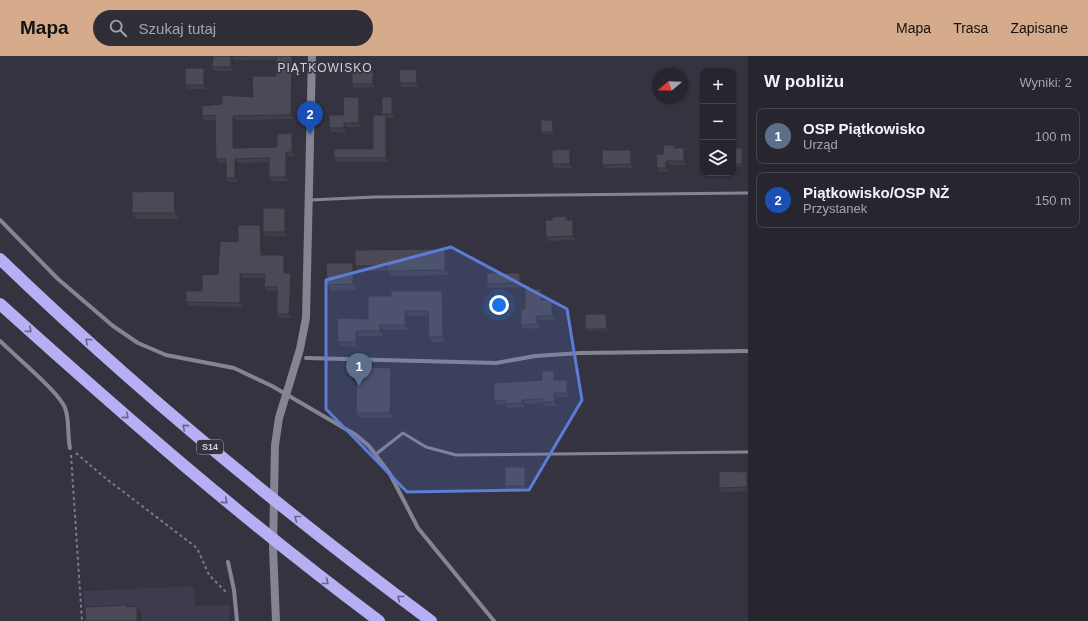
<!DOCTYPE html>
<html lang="pl">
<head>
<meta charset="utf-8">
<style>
  body { margin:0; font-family:Arial,sans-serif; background:#2f2e37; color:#f1f3f6 }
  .controls { position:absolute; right:12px; top:12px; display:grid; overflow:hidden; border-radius:8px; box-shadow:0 1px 3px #0004 }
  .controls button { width:36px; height:36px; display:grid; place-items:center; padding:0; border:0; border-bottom:1px solid #43434b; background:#27262f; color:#f1f3f6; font:20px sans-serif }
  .compass { position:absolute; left:652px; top:12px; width:36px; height:36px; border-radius:50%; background:#27262f; box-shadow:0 1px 3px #0004; rotate:251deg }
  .you { position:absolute; left:499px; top:249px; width:14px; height:14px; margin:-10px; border:3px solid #fff; border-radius:50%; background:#1a73e8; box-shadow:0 0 0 6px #1a73e833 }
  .badge { display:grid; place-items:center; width:26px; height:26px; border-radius:50%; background:#d6ab8b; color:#fff; font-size:13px; font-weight:700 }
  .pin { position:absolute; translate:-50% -33px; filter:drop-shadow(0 1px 2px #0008) }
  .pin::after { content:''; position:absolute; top:21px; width:14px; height:12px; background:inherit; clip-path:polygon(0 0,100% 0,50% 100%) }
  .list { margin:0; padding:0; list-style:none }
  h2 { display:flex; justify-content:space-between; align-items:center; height:52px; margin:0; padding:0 16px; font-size:17px }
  h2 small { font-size:13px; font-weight:400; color:#a4a5aa }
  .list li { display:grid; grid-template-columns:26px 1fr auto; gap:12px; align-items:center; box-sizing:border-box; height:56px; margin:0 8px 8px; padding:0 8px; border:1px solid #43434b; border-radius:8px }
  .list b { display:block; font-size:15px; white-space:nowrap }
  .list p { margin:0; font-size:13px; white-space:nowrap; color:#a4a5aa }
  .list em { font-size:13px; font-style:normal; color:#a4a5aa }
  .icon { flex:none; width:22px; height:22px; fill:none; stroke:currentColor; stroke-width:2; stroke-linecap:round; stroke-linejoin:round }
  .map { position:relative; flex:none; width:748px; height:565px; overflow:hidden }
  header { display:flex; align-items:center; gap:24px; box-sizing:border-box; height:56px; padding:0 20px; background:#d6ab8b; color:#111 }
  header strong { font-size:19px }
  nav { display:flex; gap:22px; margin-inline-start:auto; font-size:14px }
  .search { width:280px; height:36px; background:#2f2e37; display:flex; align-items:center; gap:10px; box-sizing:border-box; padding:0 14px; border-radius:22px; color:#a4a5aa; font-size:15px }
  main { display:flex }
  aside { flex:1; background:#27262f }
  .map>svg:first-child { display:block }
  .built { fill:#3d3b4d }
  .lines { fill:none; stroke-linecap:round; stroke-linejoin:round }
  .path { stroke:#7c7b85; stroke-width:2; stroke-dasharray:3 3; stroke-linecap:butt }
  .lane { stroke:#858492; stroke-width:3 }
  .street { stroke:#858492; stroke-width:4 }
  .secondary { stroke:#858492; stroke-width:8 }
  .highway { stroke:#b6aff3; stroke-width:12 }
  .wall { fill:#403f49 }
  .shaded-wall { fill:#34333c }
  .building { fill:#4a4955; stroke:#34333c }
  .oneway { stroke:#686587 }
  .marked { fill:#5c7cd8; fill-opacity:0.2; stroke:#5c7cd8; stroke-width:3; stroke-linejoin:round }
  .labels { text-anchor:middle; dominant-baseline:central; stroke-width:3.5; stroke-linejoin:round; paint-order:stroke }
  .shield { fill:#34333f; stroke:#a3a2ab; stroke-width:1 }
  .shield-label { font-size:9px; font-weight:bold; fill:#d2d2d9 }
  .quarter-label { font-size:12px; letter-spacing:1px; fill:#d2d2d9; stroke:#34333f }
</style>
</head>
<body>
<header>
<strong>Mapa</strong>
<div class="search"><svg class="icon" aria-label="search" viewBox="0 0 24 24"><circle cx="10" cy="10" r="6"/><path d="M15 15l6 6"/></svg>Szukaj tutaj</div>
<nav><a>Mapa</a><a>Trasa</a><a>Zapisane</a></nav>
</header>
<main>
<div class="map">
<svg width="748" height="565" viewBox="0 0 748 565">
  <rect width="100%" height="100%" fill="#34333f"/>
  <!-- built -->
  <path class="built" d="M 194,530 L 195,550 L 230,549 L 229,565 L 85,565 L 83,535 Z"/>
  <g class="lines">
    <!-- path -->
    <g class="path">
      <path d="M 76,397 L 104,421 L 197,492 L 209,519 L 227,537"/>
      <path d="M 71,399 L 82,565"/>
    </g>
    <!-- lane -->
    <g class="lane">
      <path d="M 310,144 L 375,141 L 748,137"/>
      <path d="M 376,398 L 403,377 L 426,391 L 456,399 L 748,396"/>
    </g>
    <!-- street -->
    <g class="street">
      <path d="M 0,164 L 58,223 L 113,270 L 138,287 L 166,299 L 234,312 L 272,330 L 356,379 L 369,390 L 390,418 L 418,472 L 494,565"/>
      <path d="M 0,285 C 14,299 59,336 65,352 C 70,365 67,379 70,392"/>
      <path d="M 306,302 L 496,307 L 535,300 L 580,297 L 748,295"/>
      <path d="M 228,506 L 234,534 L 237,565"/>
    </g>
    <!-- secondary -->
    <path class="secondary" d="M 276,565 L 273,492 L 275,389 L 279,362 L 300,293 L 306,262 L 312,0"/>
    <!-- highway -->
    <g class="highway">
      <path d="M 0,203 C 135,333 280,453 431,565"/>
      <path d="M 0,248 C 122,358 246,466 379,565"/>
    </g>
  </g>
  <!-- wall -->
  <g class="wall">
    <path d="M 213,0 L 294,0 L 294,63 L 236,64 L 236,92 L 277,91 L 292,77 L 295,82 L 295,100 L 289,100 L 289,125 L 272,125 L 269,121 L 269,106 L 238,107 L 238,126 L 229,126 L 226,122 L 226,107 L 218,107 L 216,103 L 215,64 L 204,64 L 202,60 L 222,48 L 253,41 L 276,20 L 276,4 L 234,4 L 234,15 L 215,15 L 212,11 Z"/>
    <path d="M 204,12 L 206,16 L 206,33 L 188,33 L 185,29 Z"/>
    <path d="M 416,13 L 419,17 L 419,31 L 402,31 L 400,27 Z"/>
    <path d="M 376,18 L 376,31 L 355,32 L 352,28 Z"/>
    <path d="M 362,45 L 362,71 L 347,71 L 347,76 L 332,76 L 329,72 L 344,59 Z"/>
    <path d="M 395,45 L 395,62 L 388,62 L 389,63 L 389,106 L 336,106 L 334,102 L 373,93 L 383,59 L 382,58 Z"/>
    <path d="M 554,66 L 554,78 L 542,78 L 541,76 Z"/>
    <path d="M 674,89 L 676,92 L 684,92 L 687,96 L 687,109 L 669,109 L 669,116 L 659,116 L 657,112 Z"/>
    <path d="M 733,92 L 743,94 L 743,110 L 733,110 Z"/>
    <path d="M 631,94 L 634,98 L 634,112 L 604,112 L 602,109 Z"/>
    <path d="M 572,97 L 573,112 L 555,112 L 552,108 Z"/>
    <path d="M 179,141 L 179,163 L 136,163 L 132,157 Z"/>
    <path d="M 287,156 L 287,180 L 266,180 L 263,176 L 263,199 L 284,199 L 287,203 L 287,217 L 294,221 L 292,262 L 279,262 L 277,258 L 277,235 L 267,235 L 264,231 L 265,222 L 242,222 L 243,251 L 189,250 L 186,246 L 202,235 L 218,218 L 238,186 L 263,172 Z"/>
    <path d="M 566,160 L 568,164 L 576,168 L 576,184 L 548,185 L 546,181 L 552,164 Z"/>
    <path d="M 448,198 L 449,219 L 391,220 L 388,215 L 359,215 L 355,210 Z"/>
    <path d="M 353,207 L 357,212 L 357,234 L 331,235 L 327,229 Z"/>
    <path d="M 520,217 L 523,221 L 523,231 L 489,232 L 487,228 Z"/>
    <path d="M 442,235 L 446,240 L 446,286 L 432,286 L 429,281 L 428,260 L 408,260 L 408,274 L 384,274 L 383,280 L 359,280 L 359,291 L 341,290 L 338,286 L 368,263 L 391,240 Z"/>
    <path d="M 544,237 L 544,244 L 555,248 L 555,264 L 540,264 L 540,272 L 524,273 L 521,269 L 525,253 Z"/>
    <path d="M 608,259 L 608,275 L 587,275 L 585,273 Z"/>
    <path d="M 391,312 L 394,317 L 394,362 L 360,362 L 356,357 Z"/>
    <path d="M 557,319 L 557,324 L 570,328 L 570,341 L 557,341 L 557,350 L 545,350 L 543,347 L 525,348 L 525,351 L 508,352 L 506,348 L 497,349 L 494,345 Z"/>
    <path d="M 525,411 L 528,415 L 528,434 L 508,434 L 505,430 Z"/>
    <path d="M 748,418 L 748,435 L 722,436 L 719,432 Z"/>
  </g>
  <!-- shaded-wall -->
  <g class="shaded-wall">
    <path d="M 231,0 L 234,4 L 234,15 L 231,11 Z"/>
    <path d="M 292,0 L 294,0 L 294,63 L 291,59 Z"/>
    <path d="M 204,12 L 206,16 L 206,33 L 204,29 Z"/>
    <path d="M 416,13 L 419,17 L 419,31 L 417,27 Z"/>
    <path d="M 373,14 L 376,18 L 376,31 L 373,28 Z"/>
    <path d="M 359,41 L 362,45 L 362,71 L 359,67 Z"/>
    <path d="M 392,41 L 395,45 L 395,62 L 392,58 Z"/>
    <path d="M 386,59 L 389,63 L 389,106 L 386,102 Z"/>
    <path d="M 233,60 L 236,64 L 236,96 L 233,92 Z"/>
    <path d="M 552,64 L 554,66 L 554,78 L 553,76 Z"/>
    <path d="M 344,67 L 347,71 L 347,76 L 344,72 Z"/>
    <path d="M 292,77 L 295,82 L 295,100 L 292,96 Z"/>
    <path d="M 684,92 L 687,96 L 687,109 L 684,105 Z"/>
    <path d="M 742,92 L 743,94 L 743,110 L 742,108 Z"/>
    <path d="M 570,93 L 572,97 L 573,112 L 570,108 Z"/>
    <path d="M 631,94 L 634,98 L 634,112 L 631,108 Z"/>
    <path d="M 286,96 L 289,100 L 289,125 L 286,121 Z"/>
    <path d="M 235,103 L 238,107 L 238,126 L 235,122 Z"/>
    <path d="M 666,105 L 669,109 L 669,116 L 666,112 Z"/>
    <path d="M 174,135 L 179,141 L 179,163 L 175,157 Z"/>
    <path d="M 285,152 L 287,156 L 287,180 L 285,176 Z"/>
    <path d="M 573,164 L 576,168 L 576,184 L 573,180 Z"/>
    <path d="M 260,169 L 263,173 L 263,203 L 261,199 Z"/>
    <path d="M 445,193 L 448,198 L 449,219 L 445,214 Z"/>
    <path d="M 284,199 L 287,203 L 287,221 L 284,217 Z"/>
    <path d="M 353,207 L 357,212 L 357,234 L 353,228 Z"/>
    <path d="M 291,217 L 294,221 L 292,262 L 289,258 Z"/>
    <path d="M 520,217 L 523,221 L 523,231 L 520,227 Z"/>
    <path d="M 240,218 L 242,222 L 243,251 L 240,247 Z"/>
    <path d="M 541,233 L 544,237 L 544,248 L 541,244 Z"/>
    <path d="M 442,235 L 446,240 L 446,286 L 443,281 Z"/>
    <path d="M 552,244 L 555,248 L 555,264 L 552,260 Z"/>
    <path d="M 405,255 L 408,260 L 408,274 L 405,269 Z"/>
    <path d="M 606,258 L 608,259 L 608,275 L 607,273 Z"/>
    <path d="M 537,260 L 540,264 L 540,272 L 537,268 Z"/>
    <path d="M 380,269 L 384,274 L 383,280 L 380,275 Z"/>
    <path d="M 356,275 L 359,280 L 359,291 L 356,286 Z"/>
    <path d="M 391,312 L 394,317 L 394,362 L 390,357 Z"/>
    <path d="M 554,315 L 557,319 L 557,328 L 554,324 Z"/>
    <path d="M 567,324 L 570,328 L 570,341 L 567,337 Z"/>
    <path d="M 554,337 L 557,341 L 557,350 L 554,346 Z"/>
    <path d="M 522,344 L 525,348 L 525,351 L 522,347 Z"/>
    <path d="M 525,411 L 528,415 L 528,434 L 525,430 Z"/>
    <path d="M 747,416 L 748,418 L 748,433 L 747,431 Z"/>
    <path d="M 137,550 L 142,558 L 142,565 L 137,565 Z"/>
  </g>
  <!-- building -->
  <g class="building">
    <path d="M 213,0 L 247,0 L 231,0 L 231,11 L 212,11 Z"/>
    <path d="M 276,0 L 292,0 L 291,59 L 233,60 L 233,92 L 277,91 L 277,78 L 292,77 L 292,96 L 286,96 L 286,121 L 269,121 L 269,102 L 235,103 L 235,122 L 226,122 L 226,103 L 216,103 L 215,59 L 202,60 L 202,50 L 222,48 L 222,39 L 253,41 L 252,20 L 276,20 Z"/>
    <rect x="185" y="12" width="19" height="17"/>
    <path d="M 416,13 L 417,27 L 400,27 L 399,14 Z"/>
    <path d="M 373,14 L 373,28 L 352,28 L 352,16 Z"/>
    <path d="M 343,41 L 359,41 L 359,67 L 344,67 L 344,72 L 329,72 L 329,59 L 344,59 Z"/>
    <rect x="382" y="41" width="10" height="17"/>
    <path d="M 373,59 L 386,59 L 386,102 L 334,102 L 334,93 L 373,93 Z"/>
    <path d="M 541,64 L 552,64 L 553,76 L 541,76 Z"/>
    <path d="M 664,89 L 674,89 L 674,92 L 684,92 L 684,105 L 666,105 L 666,112 L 657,112 L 656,98 L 663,98 Z"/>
    <rect x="733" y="92" width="9" height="16"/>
    <path d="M 570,93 L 570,108 L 552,108 L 552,94 Z"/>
    <path d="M 602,94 L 631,94 L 631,108 L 602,109 Z"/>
    <path d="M 174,135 L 175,157 L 132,157 L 132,136 Z"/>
    <rect x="263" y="152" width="22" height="24"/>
    <path d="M 566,160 L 566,164 L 573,164 L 573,180 L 546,181 L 545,164 L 552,164 L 552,161 Z"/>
    <path d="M 238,169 L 260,169 L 261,199 L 284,199 L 284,217 L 291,217 L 289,258 L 277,258 L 277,231 L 264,231 L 265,218 L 240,218 L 240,247 L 186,246 L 186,235 L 202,235 L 202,219 L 218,218 L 220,185 L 238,186 Z"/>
    <path d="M 445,193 L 445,214 L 387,215 L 387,210 L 355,210 L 355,194 Z"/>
    <path d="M 326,207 L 353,207 L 353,228 L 327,229 Z"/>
    <path d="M 487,217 L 520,217 L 520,227 L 487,228 Z"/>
    <path d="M 525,233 L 541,233 L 541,244 L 552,244 L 552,260 L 537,260 L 537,268 L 521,269 L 521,253 L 525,253 Z"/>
    <path d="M 391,235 L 442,235 L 443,281 L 429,281 L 428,255 L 405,255 L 405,269 L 380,269 L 380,275 L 356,275 L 356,286 L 338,286 L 337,262 L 368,263 L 368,240 L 391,240 Z"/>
    <path d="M 585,258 L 606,258 L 607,273 L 585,273 Z"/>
    <path d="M 357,311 L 391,312 L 390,357 L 356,357 Z"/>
    <path d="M 542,315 L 554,315 L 554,324 L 567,324 L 567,337 L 554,337 L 554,346 L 542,346 L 542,343 L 522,344 L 522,347 L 505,348 L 505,344 L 494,345 L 494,327 L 542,324 Z"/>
    <rect x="505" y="411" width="20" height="19"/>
    <path d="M 719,415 L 747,416 L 747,431 L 719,432 Z"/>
    <path d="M 127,549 L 127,551 L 137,550 L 137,565 L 86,565 L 85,551 Z"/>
  </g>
  <!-- one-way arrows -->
  <defs><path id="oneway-chevron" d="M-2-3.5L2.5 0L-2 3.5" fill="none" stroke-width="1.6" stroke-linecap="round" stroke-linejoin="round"/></defs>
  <g class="oneway">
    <use href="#oneway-chevron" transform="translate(29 274) rotate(42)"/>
    <use href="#oneway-chevron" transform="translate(88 285) rotate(-137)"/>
    <use href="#oneway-chevron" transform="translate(126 360) rotate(41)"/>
    <use href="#oneway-chevron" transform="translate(185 371) rotate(-140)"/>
    <use href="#oneway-chevron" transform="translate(225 445) rotate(40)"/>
    <use href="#oneway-chevron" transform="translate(297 462) rotate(-142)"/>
    <use href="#oneway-chevron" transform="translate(326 526) rotate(38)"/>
    <use href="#oneway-chevron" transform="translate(400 542) rotate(-143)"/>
  </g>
  <!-- marked area -->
  <path class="marked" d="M 451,191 L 567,253 L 582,344 L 529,434 L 407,436 L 326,353 L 326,224 Z"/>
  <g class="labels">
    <!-- shield labels -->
    <rect class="shield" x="197" y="384" width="26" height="14" rx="3"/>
    <g class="shield-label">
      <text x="210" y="391">S14</text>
    </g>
    <!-- quarter labels -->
    <g class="quarter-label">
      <text x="325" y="12">PIĄTKOWISKO</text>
    </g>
  </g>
</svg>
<div class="controls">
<button>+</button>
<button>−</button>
<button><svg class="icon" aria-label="layers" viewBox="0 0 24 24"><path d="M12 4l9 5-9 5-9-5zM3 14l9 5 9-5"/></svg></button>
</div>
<svg class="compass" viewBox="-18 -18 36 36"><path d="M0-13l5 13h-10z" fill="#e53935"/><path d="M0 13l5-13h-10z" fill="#a4a5aa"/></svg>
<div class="you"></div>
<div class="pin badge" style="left:359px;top:330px;background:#5c6f8a">1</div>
<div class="pin badge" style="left:310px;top:78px;background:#1a4fb4">2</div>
</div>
<aside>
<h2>W pobliżu<small>Wyniki: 2</small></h2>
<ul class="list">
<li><span class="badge" style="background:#5c6f8a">1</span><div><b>OSP Piątkowisko</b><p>Urząd</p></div><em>100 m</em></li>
<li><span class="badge" style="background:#1a4fb4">2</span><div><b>Piątkowisko/OSP NŻ</b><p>Przystanek</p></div><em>150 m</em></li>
</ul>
</aside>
</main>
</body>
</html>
